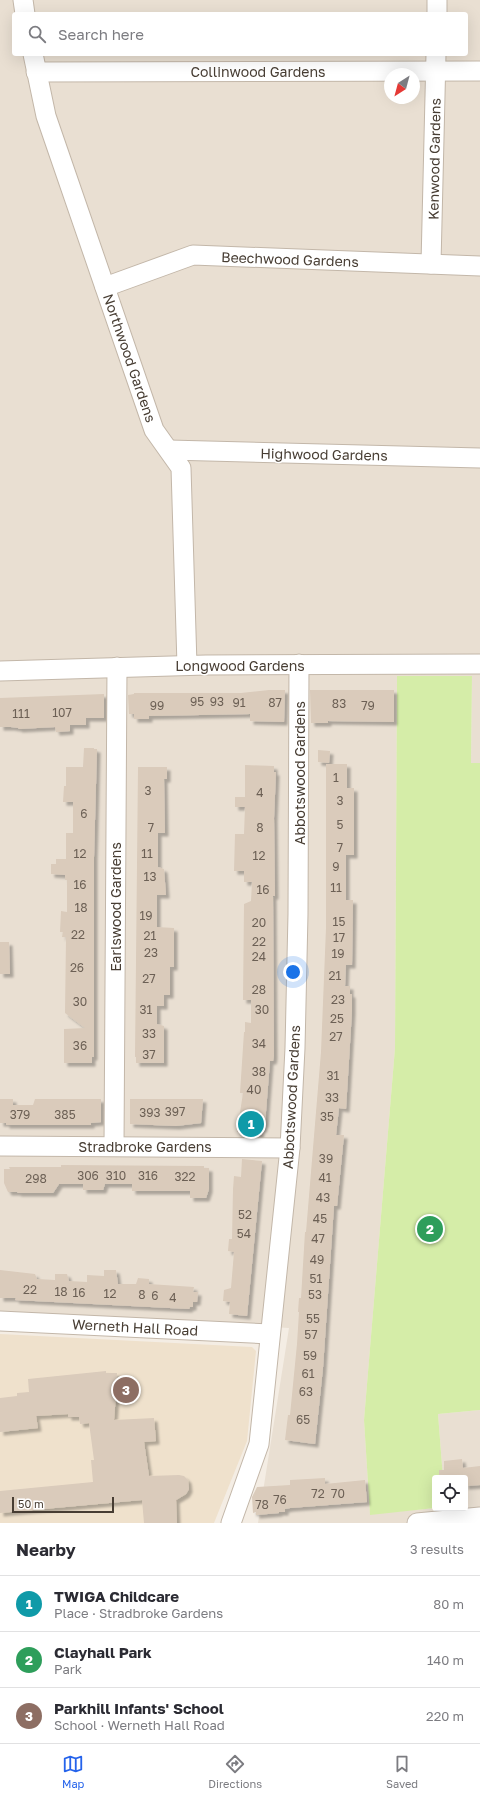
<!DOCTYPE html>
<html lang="en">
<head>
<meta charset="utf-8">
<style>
  body { margin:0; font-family:"Golos Text",sans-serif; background:#f2f2f3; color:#2b2b33 }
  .controls { position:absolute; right:12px; bottom:12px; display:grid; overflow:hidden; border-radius:4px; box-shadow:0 4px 16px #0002 }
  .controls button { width:36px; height:36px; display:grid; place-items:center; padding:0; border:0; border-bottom:1px solid #e1e1e2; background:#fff; color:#2b2b33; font:20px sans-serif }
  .compass { position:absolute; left:384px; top:68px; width:36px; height:36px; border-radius:50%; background:#fff; box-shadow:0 4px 16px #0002; rotate:216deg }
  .scale { position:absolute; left:12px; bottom:10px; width:102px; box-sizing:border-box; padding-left:4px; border:2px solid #473d33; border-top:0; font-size:11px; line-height:14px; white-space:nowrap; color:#473d33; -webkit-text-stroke:3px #fff; paint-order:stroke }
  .you { position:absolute; left:293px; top:972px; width:14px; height:14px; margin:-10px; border:3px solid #fff; border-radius:50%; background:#1a73e8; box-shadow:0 0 0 6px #1a73e833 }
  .badge { display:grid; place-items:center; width:26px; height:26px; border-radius:50%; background:#2563eb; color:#fff; font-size:13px; font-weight:700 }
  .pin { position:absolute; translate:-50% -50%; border:2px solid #fff; box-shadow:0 1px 4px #0006 }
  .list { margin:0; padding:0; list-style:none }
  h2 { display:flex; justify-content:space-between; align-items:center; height:52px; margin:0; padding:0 16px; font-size:17px }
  h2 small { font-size:13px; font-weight:400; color:#7c7c81 }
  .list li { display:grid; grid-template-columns:26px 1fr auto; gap:12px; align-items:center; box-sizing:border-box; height:56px; padding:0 16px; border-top:1px solid #e1e1e2 }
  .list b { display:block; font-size:15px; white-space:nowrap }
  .list p { margin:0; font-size:13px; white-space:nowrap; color:#7c7c81 }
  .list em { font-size:13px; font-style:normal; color:#7c7c81 }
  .icon { flex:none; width:22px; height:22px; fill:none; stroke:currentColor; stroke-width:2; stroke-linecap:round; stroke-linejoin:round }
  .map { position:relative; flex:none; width:480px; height:1523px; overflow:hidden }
  .search { position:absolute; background:#fff; box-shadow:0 4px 16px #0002; left:12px; right:12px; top:12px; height:44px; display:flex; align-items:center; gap:10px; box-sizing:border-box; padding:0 14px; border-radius:4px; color:#7c7c81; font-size:15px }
  .sheet { height:220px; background:#fff }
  nav { display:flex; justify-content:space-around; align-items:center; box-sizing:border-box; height:56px; border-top:1px solid #e1e1e2; background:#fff; font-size:11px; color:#7c7c81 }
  nav a { display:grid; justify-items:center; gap:2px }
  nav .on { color:#2563eb }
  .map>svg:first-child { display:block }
  .residential { fill:#e9dfd2; fill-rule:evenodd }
  .education { fill:#efe1cc }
  .green { fill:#d5eda8 }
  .building { fill:#dacbbb; filter:url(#shadow) }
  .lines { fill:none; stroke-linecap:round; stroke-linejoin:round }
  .minor-casing { stroke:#c3b7a9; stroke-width:21 }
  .minor { stroke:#fff; stroke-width:19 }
  .labels { text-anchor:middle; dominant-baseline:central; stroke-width:3; stroke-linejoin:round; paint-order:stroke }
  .number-label { font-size:12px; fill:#6c6055 }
  .street-label { font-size:14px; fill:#473d33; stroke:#fff }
</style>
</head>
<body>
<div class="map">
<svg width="480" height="1523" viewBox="0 0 480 1523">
  <defs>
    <filter id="shadow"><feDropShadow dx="3.5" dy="3.5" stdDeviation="1" flood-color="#0004"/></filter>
  </defs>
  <rect width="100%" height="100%" fill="#f4ede4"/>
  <!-- residential -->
  <path class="residential" d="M 0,0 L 480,0 L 480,763 L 471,763 L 472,676 L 397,676 L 395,1048 L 364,1420 L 370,1514 L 435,1508 L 465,1508 L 465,1478 L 443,1478 L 438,1414 L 480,1410 L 480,1523 L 258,1523 L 289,1328 L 0,1312 ZM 14,14 L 466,14 L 466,54 L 14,54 ZM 390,74 L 414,74 L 414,98 L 390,98 Z"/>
  <!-- education -->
  <path class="education" d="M 0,1334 L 252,1347 L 256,1351 L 247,1441 L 214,1523 L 0,1523 Z"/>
  <!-- green -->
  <path class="green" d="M 397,676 L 472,676 L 471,763 L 480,763 L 480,1410 L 438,1414 L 443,1478 L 435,1478 L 435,1508 L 370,1515 L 364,1420 L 395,1048 Z"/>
  <!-- building -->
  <g class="building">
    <path d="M 269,690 L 285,690 L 284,722 L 250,721 L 250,714 L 149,716 L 149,719 L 134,719 L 134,714 L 129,714 L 128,695 L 134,694 L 134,693 L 241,693 Z"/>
    <path d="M 310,690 L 394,690 L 394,722 L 328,721 L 328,723 L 311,723 Z"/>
    <path d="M 104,694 L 104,718 L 86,718 L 86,725 L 70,725 L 70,731 L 56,732 L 55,727 L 19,729 L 18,728 L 11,727 L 0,727 L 0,698 Z"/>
    <path d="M 84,748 L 94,748 L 94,749 L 97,749 L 94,857 L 94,1057 L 92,1057 L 92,1063 L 64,1063 L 64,1029 L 85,1028 L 65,1013 L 66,937 L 62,937 L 63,932 L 60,932 L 61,911 L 67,912 L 67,880 L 65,880 L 65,875 L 51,874 L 51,864 L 56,864 L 56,859 L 66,859 L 66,833 L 73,833 L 73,802 L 63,802 L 64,786 L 66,786 L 66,767 L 83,767 Z"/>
    <path d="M 318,750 L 330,751 L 329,763 L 318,762 Z"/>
    <path d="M 326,764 L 347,764 L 347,788 L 354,788 L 354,855 L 346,855 L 346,900 L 353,900 L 352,965 L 346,965 L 345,986 L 350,986 L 350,994 L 352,994 L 352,1011 L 346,1109 L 339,1108 L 336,1135 L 344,1135 L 337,1206 L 334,1206 L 323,1368 L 315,1444 L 285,1440 L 288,1415 L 290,1415 L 297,1344 L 299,1312 L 298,1312 L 299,1298 L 301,1298 L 305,1232 L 306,1232 L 321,1052 L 326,928 Z"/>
    <path d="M 245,765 L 274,766 L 274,772 L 276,772 L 274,818 L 275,896 L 273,896 L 274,1056 L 273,1061 L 270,1061 L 265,1124 L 264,1124 L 263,1129 L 261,1129 L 260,1135 L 237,1132 L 243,1093 L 240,1093 L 244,1032 L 245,1032 L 245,1022 L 251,1023 L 251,1000 L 243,1000 L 244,904 L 251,901 L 252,882 L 244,882 L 244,871 L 234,871 L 235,834 L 244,834 L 245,807 L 235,807 L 235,797 L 245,797 Z"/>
    <path d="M 138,767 L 167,767 L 167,779 L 164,779 L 165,833 L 158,833 L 158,867 L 164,869 L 166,895 L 157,895 L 157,927 L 174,928 L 174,967 L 170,967 L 170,995 L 164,995 L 164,1006 L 157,1006 L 157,1024 L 164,1026 L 164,1063 L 136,1063 L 136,1057 L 135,1057 Z"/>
    <path d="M 0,942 L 9,942 L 10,974 L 0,974 Z"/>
    <path d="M 0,1099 L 13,1099 L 13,1105 L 33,1105 L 35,1099 L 101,1099 L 101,1122 L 91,1123 L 91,1125 L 6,1125 L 6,1123 L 0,1123 Z"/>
    <path d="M 130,1099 L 203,1099 L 201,1123 L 176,1126 L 130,1124 Z"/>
    <path d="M 242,1159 L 262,1161 L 247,1316 L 229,1314 L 230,1302 L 223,1301 L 224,1290 L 231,1288 L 234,1252 L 228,1251 L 229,1239 L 232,1239 L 233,1189 L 234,1176 L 241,1177 Z"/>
    <path d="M 61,1165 L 204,1166 L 204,1168 L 209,1168 L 209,1189 L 206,1198 L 190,1198 L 190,1191 L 132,1191 L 132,1184 L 105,1184 L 103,1190 L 83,1190 L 83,1184 L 59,1184 L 53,1193 L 17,1193 L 18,1192 L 8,1192 L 4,1183 L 4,1169 L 10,1169 L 9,1167 L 61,1167 Z"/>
    <path d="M 0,1270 L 35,1274 L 37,1279 L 55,1280 L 55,1274 L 67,1274 L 69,1281 L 87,1282 L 87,1275 L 104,1276 L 104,1270 L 116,1270 L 118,1284 L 136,1284 L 138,1278 L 149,1279 L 149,1284 L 194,1287 L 193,1292 L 198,1292 L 197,1302 L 193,1302 L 193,1307 L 190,1307 L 189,1309 L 15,1300 L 16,1298 L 0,1298 Z"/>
    <path d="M 106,1371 L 106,1373 L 117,1373 L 116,1384 L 128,1385 L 127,1395 L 116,1395 L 114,1420 L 154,1418 L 156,1441 L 144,1442 L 149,1476 L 179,1475 L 184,1476 L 188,1480 L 189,1489 L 186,1494 L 176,1500 L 177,1523 L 144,1523 L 142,1500 L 0,1513 L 0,1491 L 93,1482 L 91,1460 L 94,1460 L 89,1423 L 80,1424 L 79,1417 L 68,1417 L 68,1414 L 36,1416 L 38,1428 L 0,1432 L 0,1398 L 17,1396 L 17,1393 L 29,1392 L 28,1379 Z"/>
    <path d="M 462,1459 L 463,1468 L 480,1466 L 480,1485 L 465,1486 L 465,1478 L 439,1478 L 439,1470 L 444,1470 L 444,1461 Z"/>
    <path d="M 325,1478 L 325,1484 L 365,1480 L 367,1502 L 290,1508 L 285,1509 L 285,1512 L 279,1512 L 279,1513 L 256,1515 L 256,1512 L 253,1513 L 252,1497 L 257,1487 L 290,1485 L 290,1480 Z"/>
  </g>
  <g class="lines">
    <!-- minor casing -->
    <g class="minor-casing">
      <g id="minor">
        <path d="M 23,0 L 25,14"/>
        <path d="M 437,14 L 437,0"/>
        <path d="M 33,54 L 46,116 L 154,430 L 181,468 L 187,665"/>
        <path d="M 36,72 L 480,71"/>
        <path d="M 431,264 L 436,54"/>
        <path d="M 105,287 L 193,255 L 480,266"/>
        <path d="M 169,450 L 480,458"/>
        <path d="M 0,671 L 206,665 L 480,664"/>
        <path d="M 0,1146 L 290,1148"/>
        <path d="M 114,1146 L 117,667"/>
        <path d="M 0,1321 L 270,1334"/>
        <path d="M 231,1523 L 259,1444 L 290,1148 L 295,1048 L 298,914 L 299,664"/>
        <path d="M 417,1523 L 480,1517"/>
      </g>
    </g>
    <!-- minor -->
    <use href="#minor" class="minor"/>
  </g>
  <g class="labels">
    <!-- number labels -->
    <g class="number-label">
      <text x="197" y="701">95</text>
      <text x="217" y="701">93</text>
      <text x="239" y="702">91</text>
      <text x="275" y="702">87</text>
      <text x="339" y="703">83</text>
      <text x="157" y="705">99</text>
      <text x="368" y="705">79</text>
      <text x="62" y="712">107</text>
      <text x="21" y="713">111</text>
      <text x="336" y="777">1</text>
      <text x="148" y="790">3</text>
      <text x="260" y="792">4</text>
      <text x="340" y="800">3</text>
      <text x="84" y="813">6</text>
      <text x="340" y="824">5</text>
      <text x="151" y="827">7</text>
      <text x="260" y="827">8</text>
      <text x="340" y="847">7</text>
      <text x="80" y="853">12</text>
      <text x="147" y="853">11</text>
      <text x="259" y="855">12</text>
      <text x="336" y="866">9</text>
      <text x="150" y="876">13</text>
      <text x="80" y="884">16</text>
      <text x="336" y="887">11</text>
      <text x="263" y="889">16</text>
      <text x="81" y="907">18</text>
      <text x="146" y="915">19</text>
      <text x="339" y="921">15</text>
      <text x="259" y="922">20</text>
      <text x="78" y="934">22</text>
      <text x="150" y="935">21</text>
      <text x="339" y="937">17</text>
      <text x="259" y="941">22</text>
      <text x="151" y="952">23</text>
      <text x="338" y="953">19</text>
      <text x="259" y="956">24</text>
      <text x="77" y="967">26</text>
      <text x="335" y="975">21</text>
      <text x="149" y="978">27</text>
      <text x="259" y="989">28</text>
      <text x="338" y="999">23</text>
      <text x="80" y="1001">30</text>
      <text x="146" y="1009">31</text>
      <text x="262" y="1009">30</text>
      <text x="337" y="1018">25</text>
      <text x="149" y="1033">33</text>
      <text x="336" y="1036">27</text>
      <text x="259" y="1043">34</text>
      <text x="80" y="1045">36</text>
      <text x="149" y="1054">37</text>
      <text x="259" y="1071">38</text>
      <text x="333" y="1075">31</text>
      <text x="254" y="1089">40</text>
      <text x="332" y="1097">33</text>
      <text x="175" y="1111">397</text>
      <text x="150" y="1112">393</text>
      <text x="20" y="1114">379</text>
      <text x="65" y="1114">385</text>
      <text x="327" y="1116">35</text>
      <text x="326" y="1158">39</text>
      <text x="88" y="1175">306</text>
      <text x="116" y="1175">310</text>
      <text x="148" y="1175">316</text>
      <text x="185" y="1176">322</text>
      <text x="325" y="1177">41</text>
      <text x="36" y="1178">298</text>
      <text x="323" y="1197">43</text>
      <text x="245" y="1214">52</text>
      <text x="320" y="1218">45</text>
      <text x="244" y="1233">54</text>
      <text x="318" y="1238">47</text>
      <text x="317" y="1259">49</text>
      <text x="316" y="1278">51</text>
      <text x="30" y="1289">22</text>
      <text x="61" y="1291">18</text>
      <text x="79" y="1292">16</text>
      <text x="110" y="1293">12</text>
      <text x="142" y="1294">8</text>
      <text x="315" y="1294">53</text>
      <text x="155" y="1295">6</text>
      <text x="173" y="1297">4</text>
      <text x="313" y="1318">55</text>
      <text x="311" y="1334">57</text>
      <text x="310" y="1355">59</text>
      <text x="308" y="1373">61</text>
      <text x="306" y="1391">63</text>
      <text x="303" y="1419">65</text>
      <text x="318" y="1493">72</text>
      <text x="338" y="1493">70</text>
      <text x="280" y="1499">76</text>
      <text x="262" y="1504">78</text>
    </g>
    <!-- street labels -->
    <g class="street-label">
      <text x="258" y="71">Collinwood Gardens</text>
      <text transform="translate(434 159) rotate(-89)">Kenwood Gardens</text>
      <text transform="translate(290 259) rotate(2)">Beechwood Gardens</text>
      <text transform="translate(130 358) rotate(71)">Northwood Gardens</text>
      <text transform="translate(324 454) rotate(1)">Highwood Gardens</text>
      <text x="240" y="665">Longwood Gardens</text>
      <text transform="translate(299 773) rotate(-90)">Abbotswood Gardens</text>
      <text transform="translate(115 907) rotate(-90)">Earlswood Gardens</text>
      <text transform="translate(291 1097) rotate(-87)">Abbotswood Gardens</text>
      <text x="145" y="1146">Stradbroke Gardens</text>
      <text transform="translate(135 1327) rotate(3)">Werneth Hall Road</text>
    </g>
  </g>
</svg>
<div class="controls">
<button><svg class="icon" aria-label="locate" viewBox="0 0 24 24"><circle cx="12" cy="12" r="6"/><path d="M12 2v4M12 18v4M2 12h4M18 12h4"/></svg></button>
</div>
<svg class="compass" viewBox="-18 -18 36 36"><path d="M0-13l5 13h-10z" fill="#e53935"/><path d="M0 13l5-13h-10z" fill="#7c7c81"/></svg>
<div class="scale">50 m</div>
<div class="you"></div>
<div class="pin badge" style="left:251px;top:1124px;background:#0f9aa8">1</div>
<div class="pin badge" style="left:430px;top:1229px;background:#2e9e5b">2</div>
<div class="pin badge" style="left:126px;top:1390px;background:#8d6e63">3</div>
<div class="search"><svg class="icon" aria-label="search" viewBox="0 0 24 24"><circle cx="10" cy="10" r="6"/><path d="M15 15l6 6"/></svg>Search here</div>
</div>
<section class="sheet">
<h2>Nearby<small>3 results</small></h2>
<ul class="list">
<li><span class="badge" style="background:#0f9aa8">1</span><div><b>TWIGA Childcare</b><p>Place · Stradbroke Gardens</p></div><em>80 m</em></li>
<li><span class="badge" style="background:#2e9e5b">2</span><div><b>Clayhall Park</b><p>Park</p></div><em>140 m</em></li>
<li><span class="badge" style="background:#8d6e63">3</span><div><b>Parkhill Infants' School</b><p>School · Werneth Hall Road</p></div><em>220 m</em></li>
</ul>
</section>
<nav>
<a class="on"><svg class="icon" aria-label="map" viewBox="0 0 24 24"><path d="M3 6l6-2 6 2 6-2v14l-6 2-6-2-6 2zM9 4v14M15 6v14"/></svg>Map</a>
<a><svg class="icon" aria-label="directions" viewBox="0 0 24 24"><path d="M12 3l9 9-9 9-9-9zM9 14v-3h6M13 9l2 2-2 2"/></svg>Directions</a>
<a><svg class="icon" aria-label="saved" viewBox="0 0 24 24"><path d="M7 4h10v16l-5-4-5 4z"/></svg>Saved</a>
</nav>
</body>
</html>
